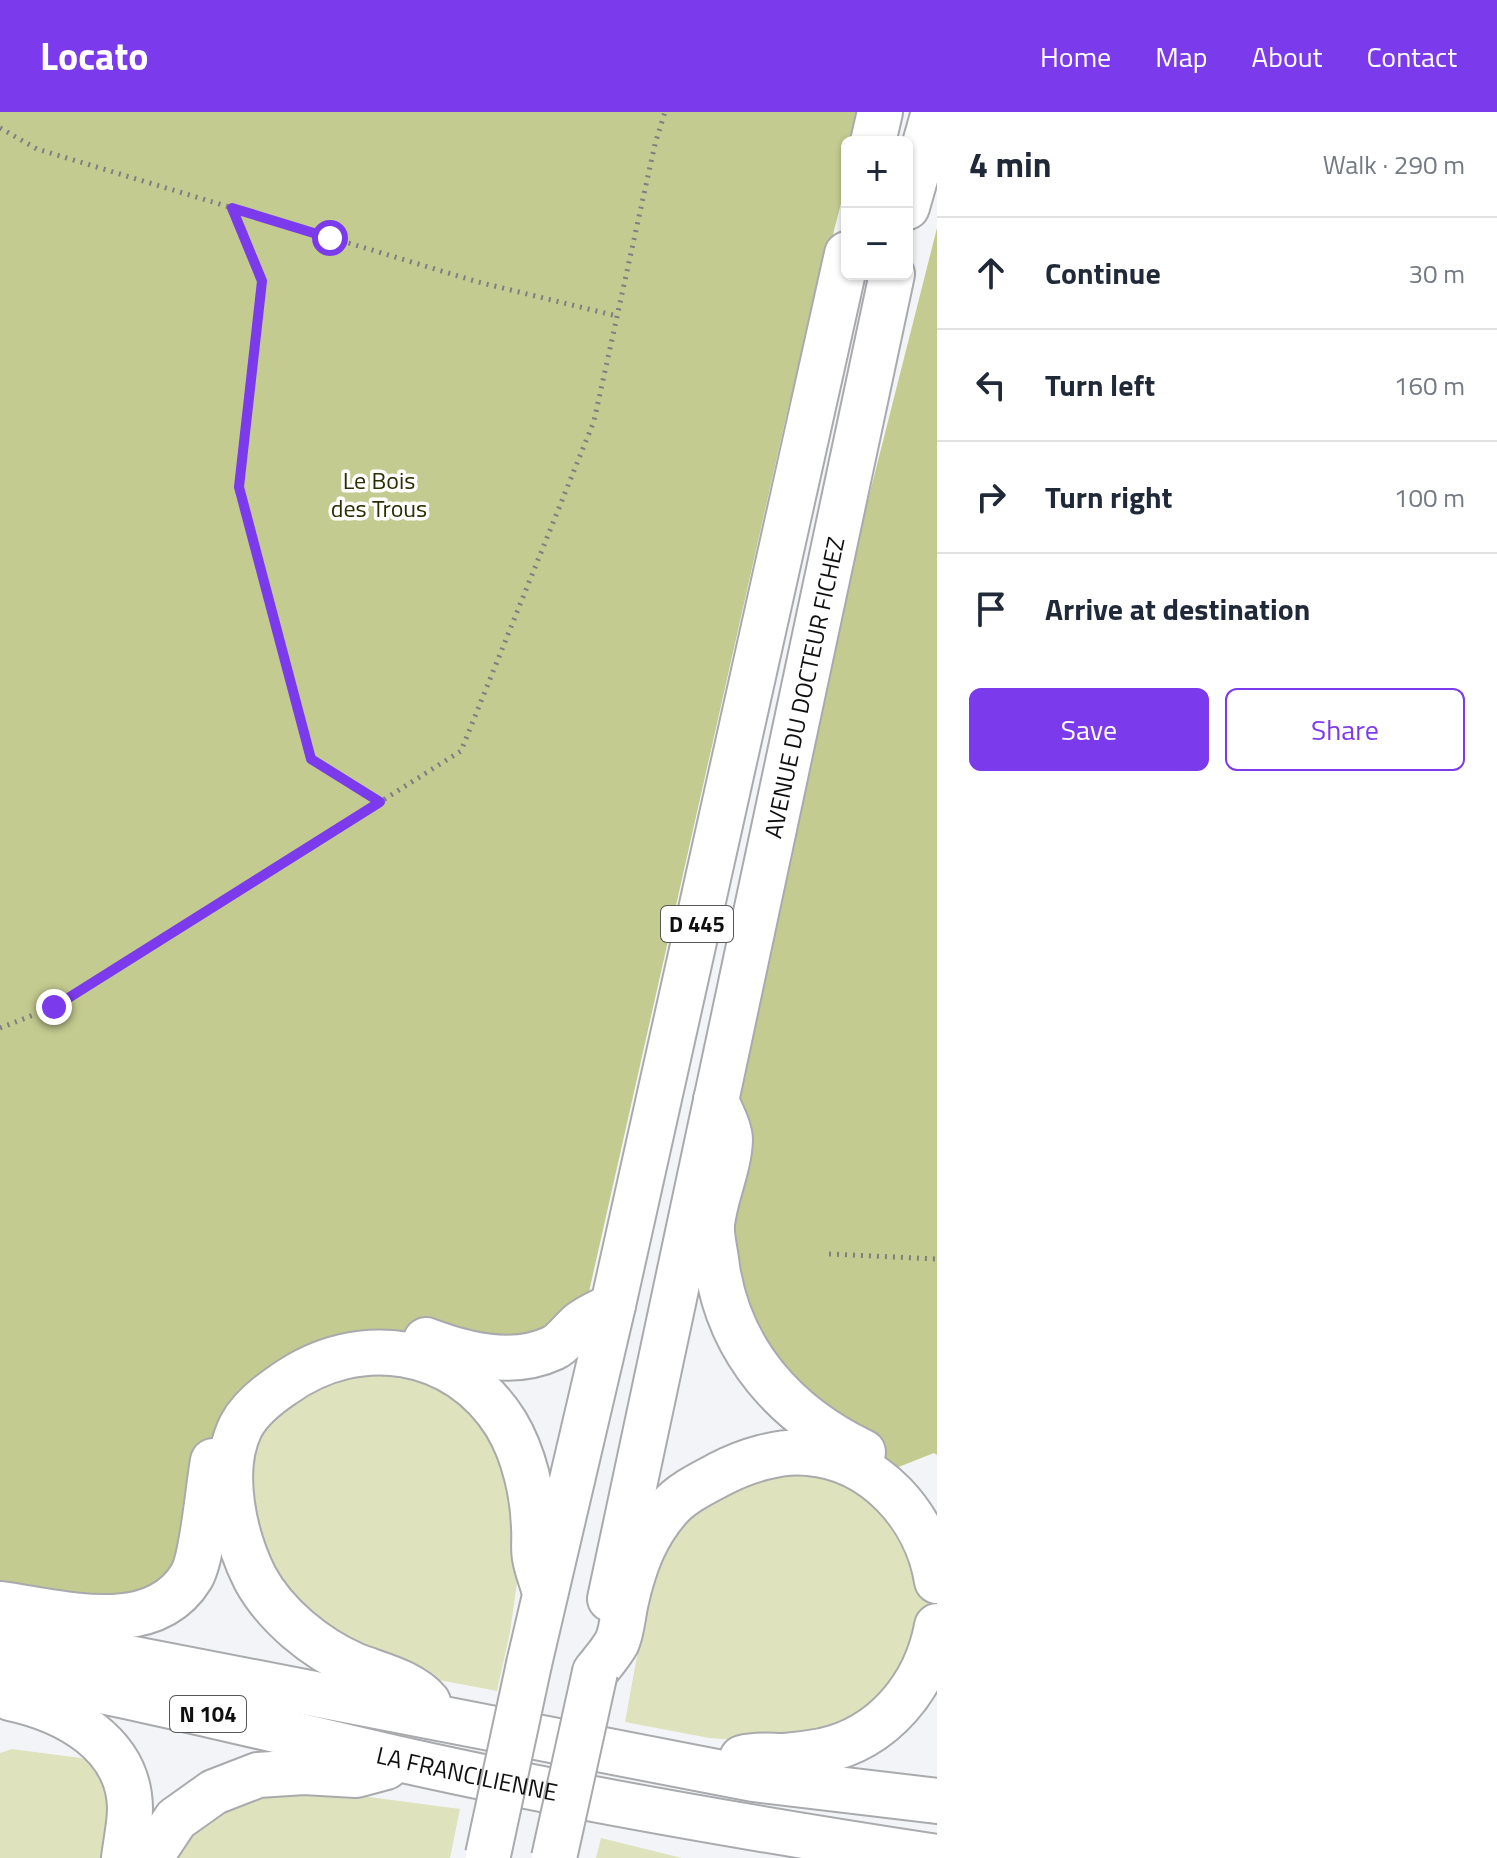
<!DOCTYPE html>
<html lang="en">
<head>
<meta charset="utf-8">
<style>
  body { margin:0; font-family:"Titillium Web",sans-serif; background:#f6f6f7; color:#1f2937 }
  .controls { position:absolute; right:24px; top:24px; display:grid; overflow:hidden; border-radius:12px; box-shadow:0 2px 6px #0004 }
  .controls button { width:72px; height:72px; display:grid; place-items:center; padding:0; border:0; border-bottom:2px solid #e0e1e3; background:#fff; color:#1f2937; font:40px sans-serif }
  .stop { position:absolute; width:24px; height:24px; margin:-18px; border:6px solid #7c3aed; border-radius:50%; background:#fff }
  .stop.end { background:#7c3aed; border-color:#fff; box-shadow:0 2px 8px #0008 }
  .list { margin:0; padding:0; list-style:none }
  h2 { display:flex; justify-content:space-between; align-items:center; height:104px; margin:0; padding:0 32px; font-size:34px }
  h2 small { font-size:26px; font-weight:400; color:#747a83 }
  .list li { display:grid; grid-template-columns:52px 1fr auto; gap:24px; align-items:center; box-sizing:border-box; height:112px; padding:0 32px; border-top:2px solid #e0e1e3 }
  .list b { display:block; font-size:30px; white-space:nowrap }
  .list em { font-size:26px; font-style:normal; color:#747a83 }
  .actions { display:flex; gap:16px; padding:24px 32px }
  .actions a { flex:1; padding:18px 0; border:2px solid #7c3aed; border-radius:12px; text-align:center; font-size:28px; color:#7c3aed }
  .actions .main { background:#7c3aed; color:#fff }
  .icon { flex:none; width:44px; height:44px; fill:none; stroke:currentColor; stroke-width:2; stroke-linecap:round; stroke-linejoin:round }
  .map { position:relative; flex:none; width:937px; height:1746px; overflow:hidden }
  header { display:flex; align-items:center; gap:48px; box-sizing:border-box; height:112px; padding:0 40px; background:#7c3aed; color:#fff }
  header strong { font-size:38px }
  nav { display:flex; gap:44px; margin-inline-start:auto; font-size:28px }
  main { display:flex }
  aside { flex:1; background:#fff }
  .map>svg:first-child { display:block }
  .green { fill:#dee3bd }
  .forest { fill:#c4cb90 }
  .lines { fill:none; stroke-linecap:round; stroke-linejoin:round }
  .primary-casing { stroke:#a9aaad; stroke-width:48 }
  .highway-casing { stroke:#a9aaad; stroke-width:48 }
  .path { stroke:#7f7f81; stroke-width:5; stroke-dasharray:2 6; stroke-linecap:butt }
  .primary { stroke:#fff; stroke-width:44 }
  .highway { stroke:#fff; stroke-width:44 }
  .primary-bridge-casing { stroke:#a9aaad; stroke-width:48; stroke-linecap:butt }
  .primary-bridge { stroke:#fff; stroke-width:44 }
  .route { stroke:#7c3aed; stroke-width:10 }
  .labels { text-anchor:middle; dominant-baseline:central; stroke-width:7; stroke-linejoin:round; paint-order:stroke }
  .shield { fill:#fff; stroke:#575758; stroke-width:2 }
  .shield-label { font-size:22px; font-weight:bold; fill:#0f0f10 }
  .park-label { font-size:24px; fill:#2a2e00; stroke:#fff }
  .street-label { font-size:24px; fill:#0f0f10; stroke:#fff }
</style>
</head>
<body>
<header>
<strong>Locato</strong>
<nav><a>Home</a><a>Map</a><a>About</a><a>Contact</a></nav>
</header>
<main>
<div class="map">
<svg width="937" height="1746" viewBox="0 0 937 1746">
  <rect width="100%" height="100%" fill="#f3f4f7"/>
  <!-- green -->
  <g class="green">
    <path d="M 367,1253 L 416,1261 L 459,1285 L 491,1320 L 512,1360 L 520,1450 L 510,1520 L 497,1579 L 423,1565 L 381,1548 L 295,1491 L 265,1453 L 245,1366 L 250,1332 L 277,1291 Z"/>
    <path d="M 809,1356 L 875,1383 L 923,1462 L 930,1496 L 878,1596 L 851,1619 L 775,1631 L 709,1626 L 625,1610 L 647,1489 L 664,1435 L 682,1406 L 739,1367 Z"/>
    <path d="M 12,1637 L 96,1648 L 111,1681 L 109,1746 L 0,1746 L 0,1641 Z"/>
    <path d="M 308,1677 L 460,1697 L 450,1746 L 172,1746 C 207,1697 250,1683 308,1677 Z"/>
    <path d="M 601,1726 L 682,1746 L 596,1746 Z"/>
  </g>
  <!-- forest -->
  <g class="forest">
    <path d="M 0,0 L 864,0 L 857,30 L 847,30 L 847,68 L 786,305 L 582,1211 L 555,1235 L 381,1220 L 328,1226 L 285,1247 L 170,1488 L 0,1488 Z"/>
    <path d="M 937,116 L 937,1343 L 934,1341 L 896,1356 L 857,1337 L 729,1207 L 716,988 Z"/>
  </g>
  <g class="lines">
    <!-- primary casing -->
    <g class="primary-casing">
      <g id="primary">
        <path d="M 873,30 L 880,0"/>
        <path d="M 907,95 L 934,0"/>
        <path id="s1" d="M 610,1487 L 892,162"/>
        <path d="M 529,1552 L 613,1193 L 847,142"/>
      </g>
    </g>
    <!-- highway casing -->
    <g class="highway-casing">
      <g id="highway">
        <path d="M 716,988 C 720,999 730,1016 730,1028 C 729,1056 715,1084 712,1112 C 711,1126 716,1142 717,1155 C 730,1241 786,1303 863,1340"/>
        <path d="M 426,1228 C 465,1243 513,1255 553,1236 C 564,1231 571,1219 581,1211 C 590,1204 603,1199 613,1193"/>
        <path d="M 1,1492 C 61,1500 152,1528 191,1465 C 203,1446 208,1375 213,1349"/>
        <path d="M 0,1521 L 753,1667 L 937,1689"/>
        <path id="s2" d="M 0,1560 C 137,1583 272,1618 408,1649 C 583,1688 760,1718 937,1745"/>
        <path d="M 595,1560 C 602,1551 611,1541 617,1530 C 622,1519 623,1502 626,1489 C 634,1454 645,1423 669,1396 C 682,1381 703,1371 720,1362 C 745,1349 779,1338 808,1341 C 875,1346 927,1405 937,1469"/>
        <path d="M 10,1586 C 66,1598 129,1631 130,1696 C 130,1712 126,1730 124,1746"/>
        <path d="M 428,1590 C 410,1569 379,1563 354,1553 C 315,1536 275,1503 255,1466 C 234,1424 219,1358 241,1314 C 250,1297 269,1282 284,1272 C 358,1219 457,1233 506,1312 C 524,1342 533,1381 534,1416 C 535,1426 533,1436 535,1446 C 537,1458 542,1469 545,1481"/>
        <path d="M 742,1646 C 757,1642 770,1644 785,1644 C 797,1643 811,1641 822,1639 C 884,1626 926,1574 937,1514"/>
        <path d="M 150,1746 L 176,1707 L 214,1680 L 258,1663 L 304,1660 L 356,1663 L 386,1655"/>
      </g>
    </g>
    <!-- path -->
    <g class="path">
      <path d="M 0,16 L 37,37 L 478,170 L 617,204"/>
      <path d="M 232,96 L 262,169 L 239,375 L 311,647 L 380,690"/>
      <path d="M 0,916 L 54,895 L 461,639 L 594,309 L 655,32 L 665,0"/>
      <path d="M 829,1142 L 937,1147"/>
    </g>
    <!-- primary -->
    <use href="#primary" class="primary"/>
    <!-- highway -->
    <use href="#highway" class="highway"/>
    <!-- primary-bridge casing -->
    <g class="primary-bridge-casing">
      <g id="primary-bridge">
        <path d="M 488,1743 L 529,1552"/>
        <path d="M 554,1746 L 595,1560"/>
      </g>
    </g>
    <!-- primary-bridge -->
    <use href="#primary-bridge" class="primary-bridge"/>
  </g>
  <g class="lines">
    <!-- route -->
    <path class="route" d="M 54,895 L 380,690 L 311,647 L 239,375 L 262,169 L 232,96 L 330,126"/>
  </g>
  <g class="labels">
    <!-- shield labels -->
    <g class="shield">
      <rect x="661" y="794" width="72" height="36" rx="6"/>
      <rect x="170" y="1584" width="76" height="36" rx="6"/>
    </g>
    <g class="shield-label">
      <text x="697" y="812">D 445</text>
      <text x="208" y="1602">N 104</text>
    </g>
    <!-- park labels -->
    <g class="park-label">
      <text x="379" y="368">Le Bois<tspan x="379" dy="28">des Trous</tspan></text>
    </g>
    <!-- street labels -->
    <g class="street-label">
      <text stroke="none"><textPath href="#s1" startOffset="932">AVENUE DU DOCTEUR FICHEZ</textPath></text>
      <text stroke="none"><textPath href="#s2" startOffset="478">LA FRANCILIENNE</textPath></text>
    </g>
  </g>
</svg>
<div class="controls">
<button>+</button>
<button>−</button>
</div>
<div class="stop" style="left:330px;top:126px"></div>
<div class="stop end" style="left:54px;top:895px"></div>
</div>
<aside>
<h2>4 min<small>Walk · 290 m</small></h2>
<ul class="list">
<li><svg class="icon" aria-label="ahead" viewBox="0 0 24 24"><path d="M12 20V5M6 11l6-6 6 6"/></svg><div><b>Continue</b></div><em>30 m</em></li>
<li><svg class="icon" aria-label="left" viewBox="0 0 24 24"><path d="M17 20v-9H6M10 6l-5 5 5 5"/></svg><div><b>Turn left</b></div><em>160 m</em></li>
<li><svg class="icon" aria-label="right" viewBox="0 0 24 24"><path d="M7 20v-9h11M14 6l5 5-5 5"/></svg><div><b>Turn right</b></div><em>100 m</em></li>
<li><svg class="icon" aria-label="arrive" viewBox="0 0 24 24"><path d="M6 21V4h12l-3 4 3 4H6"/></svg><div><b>Arrive at destination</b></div></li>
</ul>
<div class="actions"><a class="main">Save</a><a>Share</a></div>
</aside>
</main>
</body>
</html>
